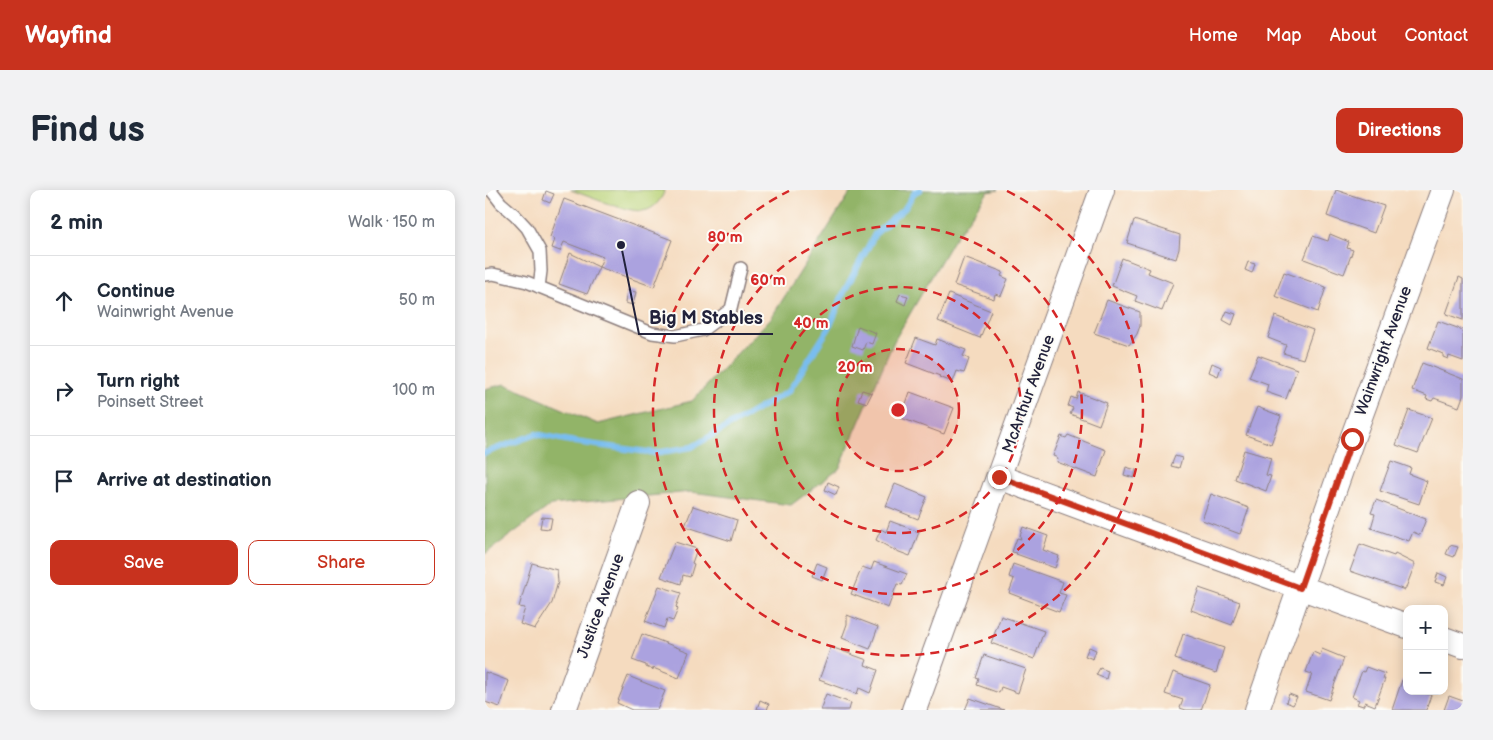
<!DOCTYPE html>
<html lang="en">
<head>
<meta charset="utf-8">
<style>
  body { margin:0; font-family:"Balsamiq Sans",sans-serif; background:#f2f2f3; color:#1f2937 }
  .controls { position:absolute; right:15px; bottom:15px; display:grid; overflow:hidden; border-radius:10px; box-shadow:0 2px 12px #0003 }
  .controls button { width:45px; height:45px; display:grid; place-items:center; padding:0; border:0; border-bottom:1px solid #e0e1e3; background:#fff; color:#1f2937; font:25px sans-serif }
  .stop { position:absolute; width:15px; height:15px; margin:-11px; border:4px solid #c8321e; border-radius:50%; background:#fff }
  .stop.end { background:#c8321e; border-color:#fff; box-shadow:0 1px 5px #0008 }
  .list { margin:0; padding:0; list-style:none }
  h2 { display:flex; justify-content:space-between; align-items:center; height:65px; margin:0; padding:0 20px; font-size:21px }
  h2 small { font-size:16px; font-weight:400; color:#747a83 }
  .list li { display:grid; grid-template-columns:32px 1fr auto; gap:15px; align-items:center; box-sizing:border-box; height:90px; padding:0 20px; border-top:1px solid #e0e1e3 }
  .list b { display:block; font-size:19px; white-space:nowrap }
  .list p { margin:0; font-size:16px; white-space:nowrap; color:#747a83 }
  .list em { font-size:16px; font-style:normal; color:#747a83 }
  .actions { display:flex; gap:10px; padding:15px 20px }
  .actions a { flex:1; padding:11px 0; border:1px solid #c8321e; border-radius:10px; text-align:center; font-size:18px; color:#c8321e }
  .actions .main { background:#c8321e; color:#fff }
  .icon { flex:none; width:28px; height:28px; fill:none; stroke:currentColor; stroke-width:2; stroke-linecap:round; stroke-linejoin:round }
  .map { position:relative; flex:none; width:978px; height:520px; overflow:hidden; border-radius:10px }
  header { display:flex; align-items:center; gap:30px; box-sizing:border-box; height:70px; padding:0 25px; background:#c8321e; color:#fff }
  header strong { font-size:24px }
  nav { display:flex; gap:28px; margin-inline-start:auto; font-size:18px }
  .intro { display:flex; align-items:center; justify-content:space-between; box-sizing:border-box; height:120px; padding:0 30px }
  h1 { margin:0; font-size:35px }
  .button { padding:12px 22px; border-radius:10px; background:#c8321e; color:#fff; font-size:18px; font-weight:700 }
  main { display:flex; gap:30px; padding:0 30px }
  aside { flex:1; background:#fff; border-radius:10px; box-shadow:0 2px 12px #0003 }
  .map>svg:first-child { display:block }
  .green { fill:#b9d277; stroke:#6e7a59 }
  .forest { fill:#92b468; stroke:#5a6b52 }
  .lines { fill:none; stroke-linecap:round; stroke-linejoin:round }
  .stream { stroke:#79bdef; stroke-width:6 }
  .building { fill:#aba2df }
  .service-casing { stroke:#8c7e7d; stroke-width:14 }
  .minor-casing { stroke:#8c7e7d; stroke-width:26 }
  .service { stroke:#fff; stroke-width:11 }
  .minor { stroke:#fff; stroke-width:24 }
  .route { stroke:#c8321e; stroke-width:6 }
  .ring { fill:none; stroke:#d62828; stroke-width:2.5; stroke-dasharray:9 6 }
  .labels { text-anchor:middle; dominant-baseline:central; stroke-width:4; stroke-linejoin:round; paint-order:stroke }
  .street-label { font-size:16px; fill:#22223b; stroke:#fdfcf7 }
  .centre { fill:#d62828; stroke:#fdfcf7; stroke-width:2.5 }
  .ring-label { font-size:15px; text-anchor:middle; font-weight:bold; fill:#d62828; stroke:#fdfcf7; stroke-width:4; stroke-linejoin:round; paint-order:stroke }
  .leader { fill:none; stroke:#22223b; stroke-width:2 }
  .callout-dot { fill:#22223b; stroke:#fdfcf7; stroke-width:2 }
  .callout-label { font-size:18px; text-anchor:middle; font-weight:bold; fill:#22223b; stroke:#fdfcf7; stroke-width:4; stroke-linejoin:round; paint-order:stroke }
</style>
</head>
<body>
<header>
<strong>Wayfind</strong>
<nav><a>Home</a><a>Map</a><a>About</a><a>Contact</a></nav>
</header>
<div class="intro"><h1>Find us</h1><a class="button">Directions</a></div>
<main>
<aside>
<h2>2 min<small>Walk · 150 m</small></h2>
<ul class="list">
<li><svg class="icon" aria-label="ahead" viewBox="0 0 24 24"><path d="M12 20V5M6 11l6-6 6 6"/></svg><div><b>Continue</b><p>Wainwright Avenue</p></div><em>50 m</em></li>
<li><svg class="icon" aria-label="right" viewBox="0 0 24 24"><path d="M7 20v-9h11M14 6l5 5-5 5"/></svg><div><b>Turn right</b><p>Poinsett Street</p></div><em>100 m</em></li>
<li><svg class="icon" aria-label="arrive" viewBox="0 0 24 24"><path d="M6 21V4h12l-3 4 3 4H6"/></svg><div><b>Arrive at destination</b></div></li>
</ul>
<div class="actions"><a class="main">Save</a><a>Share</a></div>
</aside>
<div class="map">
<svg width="978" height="520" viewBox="0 0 978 520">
  <rect width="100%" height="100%" fill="#fdfcf7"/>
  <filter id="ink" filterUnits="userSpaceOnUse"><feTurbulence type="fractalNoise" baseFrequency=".02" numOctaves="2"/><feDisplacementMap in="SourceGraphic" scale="10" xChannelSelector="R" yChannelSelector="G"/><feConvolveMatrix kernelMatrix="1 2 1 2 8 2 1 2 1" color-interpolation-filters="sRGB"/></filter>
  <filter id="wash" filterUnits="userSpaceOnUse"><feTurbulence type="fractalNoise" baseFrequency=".0096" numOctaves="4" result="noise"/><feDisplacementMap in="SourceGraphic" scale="20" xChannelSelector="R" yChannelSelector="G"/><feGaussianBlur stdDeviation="1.12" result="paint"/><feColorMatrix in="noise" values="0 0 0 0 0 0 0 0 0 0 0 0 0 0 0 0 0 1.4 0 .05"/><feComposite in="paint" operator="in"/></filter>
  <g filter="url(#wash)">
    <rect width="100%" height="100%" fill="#f5dbbf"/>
    <!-- green -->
    <path class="green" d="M 86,0 L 180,0 C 177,8 171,17 162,20 C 147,25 103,6 86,0 Z"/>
    <!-- forest -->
    <path class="forest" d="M 367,0 L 513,0 L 503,2 L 467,52 L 409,151 L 354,279 L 306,315 L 206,302 L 66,315 L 0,364 L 0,199 L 20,194 L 113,234 L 207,211 L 286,128 Z"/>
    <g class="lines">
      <!-- stream -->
      <path class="stream" d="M 0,263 L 51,244 L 90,252 L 170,263 L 207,257 L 304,201 L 344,138 L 359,102 L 390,44 L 420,18 L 430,2 L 435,0"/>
    </g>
    <g id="blocks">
      <!-- building -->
      <g class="building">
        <path d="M 851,0 L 899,16 L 889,43 L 842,26 Z"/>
        <path d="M 61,1 L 69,4 L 65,13 L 58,10 Z"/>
        <path d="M 79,9 L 187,50 L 169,97 L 114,77 L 118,67 L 79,52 L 75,61 L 67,58 L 70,49 L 65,47 Z"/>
        <path d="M 649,30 L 695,45 L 694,59 L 691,69 L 642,53 Z"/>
        <path d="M 845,44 L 864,52 L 862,58 L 868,60 L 859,84 L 819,69 L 828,46 L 843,51 Z"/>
        <path d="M 85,63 L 114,77 L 102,104 L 74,94 Z"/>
        <path d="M 479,67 L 518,82 L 516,86 L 523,89 L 516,106 L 510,104 L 509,109 L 469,95 Z"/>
        <path d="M 637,68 L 665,79 L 663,83 L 688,93 L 677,121 L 650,111 L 652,106 L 627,96 Z"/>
        <path d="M 763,72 L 770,74 L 767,83 L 760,80 Z"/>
        <path d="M 799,82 L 841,97 L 833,122 L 790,106 Z"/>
        <path d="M 974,87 L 978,89 L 978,130 L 961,124 Z"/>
        <path d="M 142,100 L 151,102 L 148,115 L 140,113 Z"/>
        <path d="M 415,104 L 423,106 L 420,115 L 412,111 Z"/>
        <path d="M 464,104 L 506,121 L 495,148 L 453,131 Z"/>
        <path d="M 622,110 L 655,122 L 655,136 L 652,144 L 644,155 L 609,143 Z"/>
        <path d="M 742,121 L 751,124 L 747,135 L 738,130 Z"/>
        <path d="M 790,126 L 828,140 L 818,169 L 798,163 L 801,155 L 783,148 Z"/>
        <path d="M 953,131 L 978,140 L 978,171 L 964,166 L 963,169 L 958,167 L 958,164 L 943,158 Z"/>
        <path d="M 373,136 L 391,143 L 387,154 L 381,152 L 378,160 L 367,156 Z"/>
        <path d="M 431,148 L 450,155 L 452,149 L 481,160 L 478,166 L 484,169 L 479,183 L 472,181 L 468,192 L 454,187 L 455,186 L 421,173 Z"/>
        <path d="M 773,165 L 812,179 L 801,209 L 781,202 L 783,194 L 764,187 Z"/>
        <path d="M 727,173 L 736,177 L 733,186 L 724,182 Z"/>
        <path d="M 937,173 L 978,189 L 978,206 L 974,217 L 949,208 L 947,211 L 941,209 L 942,206 L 927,200 Z"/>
        <path d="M 377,200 L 387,203 L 382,213 L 373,210 Z"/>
        <path d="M 425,202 L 469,218 L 459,244 L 416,228 Z"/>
        <path d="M 593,202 L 622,213 L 614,235 L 585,224 L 588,218 L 583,216 L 586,207 L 591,209 Z"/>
        <path d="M 772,217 L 796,226 L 786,254 L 761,245 Z"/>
        <path d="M 924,220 L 947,228 L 933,263 L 911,255 Z"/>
        <path d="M 583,245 L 621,260 L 612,287 L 572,272 L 573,268 L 568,266 L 576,246 L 581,248 Z"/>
        <path d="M 759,260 L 786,268 L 781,285 L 786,286 L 781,301 L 750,289 Z"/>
        <path d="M 690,266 L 697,268 L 694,278 L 686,276 Z"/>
        <path d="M 906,271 L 926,278 L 924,284 L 942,291 L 934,314 L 895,301 Z"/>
        <path d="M 641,277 L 651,280 L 649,288 L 639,285 Z"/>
        <path d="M 343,292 L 354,297 L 351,305 L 340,300 Z"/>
        <path d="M 410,294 L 442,307 L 433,329 L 401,316 Z"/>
        <path d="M 726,304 L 764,318 L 755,344 L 717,330 Z"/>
        <path d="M 891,310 L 941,329 L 935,345 L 928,342 L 924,351 L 886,338 L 890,324 L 886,323 Z"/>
        <path d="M 208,316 L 252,330 L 246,351 L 200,336 Z"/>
        <path d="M 57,327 L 67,328 L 65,339 L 55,338 Z"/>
        <path d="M 405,331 L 434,342 L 425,366 L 409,360 L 391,350 L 396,339 L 401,342 Z"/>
        <path d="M 538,337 L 563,346 L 558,360 L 574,366 L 570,378 L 531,364 L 532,363 L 527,362 L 532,348 L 536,349 L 535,346 Z"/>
        <path d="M 190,352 L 212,359 L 207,373 L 209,374 L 205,387 L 198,385 L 196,394 L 176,387 Z"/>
        <path d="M 875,354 L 909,366 L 910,364 L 930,374 L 920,400 L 865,381 Z"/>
        <path d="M 965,355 L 973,357 L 969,367 L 961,364 Z"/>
        <path d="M 389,372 L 422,384 L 417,395 L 412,394 L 403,418 L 366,404 L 377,377 L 386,380 Z"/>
        <path d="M 47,373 L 72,380 L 73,392 L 67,413 L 50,439 L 35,434 L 40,418 L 34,417 Z"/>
        <path d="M 332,373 L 342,377 L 337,390 L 327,386 Z"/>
        <path d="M 528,374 L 578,392 L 574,403 L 581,405 L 574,422 L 524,403 L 529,389 L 524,387 Z"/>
        <path d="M 953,383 L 962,387 L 959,395 L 950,392 Z"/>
        <path d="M 174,396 L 196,403 L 191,417 L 193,419 L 188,431 L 182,429 L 179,438 L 160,431 Z"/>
        <path d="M 714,398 L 755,412 L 747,435 L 706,420 Z"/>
        <path d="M 362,425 L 393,437 L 385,459 L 357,448 L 362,434 Z"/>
        <path d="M 516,426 L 559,441 L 549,469 L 506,453 Z"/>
        <path d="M 157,444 L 204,462 L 194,488 L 168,478 L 168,480 L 161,477 L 161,475 L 147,470 Z"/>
        <path d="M 698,444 L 739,458 L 731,483 L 690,469 Z"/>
        <path d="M 346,457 L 382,470 L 380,475 L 393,480 L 385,503 L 374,498 L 372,504 L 334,490 Z"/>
        <path d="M 604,457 L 611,460 L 608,469 L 600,466 Z"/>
        <path d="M 837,459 L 859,468 L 844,510 L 821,502 L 827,484 L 821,482 L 828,462 L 835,465 Z"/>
        <path d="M 499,465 L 541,479 L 533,503 L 516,497 L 514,503 L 492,495 L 494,489 L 491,488 Z"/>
        <path d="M 881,477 L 900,484 L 898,489 L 900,489 L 890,516 L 880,512 L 878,516 L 872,514 L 874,510 L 867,507 L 877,481 L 879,482 Z"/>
        <path d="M 615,478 L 623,481 L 621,489 L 611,485 Z"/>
        <path d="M 0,482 L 24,491 L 15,517 L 0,512 Z"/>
        <path d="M 688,482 L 725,495 L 716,520 L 701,520 L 695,518 L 698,510 L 680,504 Z"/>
        <path d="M 143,486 L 180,501 L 172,520 L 147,520 L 132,513 Z"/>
        <path d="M 917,490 L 922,492 L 922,501 L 939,501 L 939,503 L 946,505 L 941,520 L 907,520 Z"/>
        <path d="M 341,504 L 366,513 L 364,520 L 335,520 Z"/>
        <path d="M 804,504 L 812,507 L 808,515 L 801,512 Z"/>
        <path d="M 964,506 L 978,511 L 978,520 L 959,520 Z"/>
        <path d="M 485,508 L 519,520 L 480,520 Z"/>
        <path d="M 275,510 L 284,514 L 282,520 L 272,519 Z"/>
      </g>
    </g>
  </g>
  <g filter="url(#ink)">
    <use href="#blocks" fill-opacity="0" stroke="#8c7e7d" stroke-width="1"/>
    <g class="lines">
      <!-- service casing -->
      <g class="service-casing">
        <g id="service">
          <path d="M 6,0 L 16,13 L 30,25 L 42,38 L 55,61 L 56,81 L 54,97"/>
          <path d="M 0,85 L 8,84 L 42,92 L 167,143 L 190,146 L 218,140 L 246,119 L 256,78"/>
        </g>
      </g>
      <!-- minor casing -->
      <g class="minor-casing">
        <g id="minor">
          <path d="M 514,287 L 676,347 L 922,436"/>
          <path d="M 959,449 L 978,456"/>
          <path d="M 79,520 L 153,313"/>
          <path d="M 429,520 L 617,0"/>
          <path d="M 772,520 L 867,249 L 958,0"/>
        </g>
      </g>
      <!-- service -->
      <use href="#service" class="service"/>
      <!-- minor -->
      <use href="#minor" class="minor"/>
    </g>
  </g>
  <g class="lines" filter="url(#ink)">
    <!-- route -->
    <path class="route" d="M 514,287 L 815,398 L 867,249"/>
  </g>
  <!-- distance rings -->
  <circle cx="413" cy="220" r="61" fill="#d62828" fill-opacity=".12"/>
  <g class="ring">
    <circle cx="413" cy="220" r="61"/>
    <circle cx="413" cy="220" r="123"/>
    <circle cx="413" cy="220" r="184"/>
    <path d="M522 1A245 245 0 1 1 304 1"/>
  </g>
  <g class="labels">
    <!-- street labels -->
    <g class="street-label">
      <text transform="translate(899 161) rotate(-70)">Wainwright Avenue</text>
      <text transform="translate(544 204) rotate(-70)">McArthur Avenue</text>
      <text transform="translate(116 416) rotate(-70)">Justice Avenue</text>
    </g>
  </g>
  <circle cx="413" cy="220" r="8" class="centre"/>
  <g class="ring-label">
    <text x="240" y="52">80 m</text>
    <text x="283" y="95">60 m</text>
    <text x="326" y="138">40 m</text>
    <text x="370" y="182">20 m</text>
  </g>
  <!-- callouts -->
  <path class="leader" d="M136 55L154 144H288"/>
  <circle class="callout-dot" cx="136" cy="55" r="5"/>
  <g class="callout-label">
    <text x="221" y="134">Big M Stables</text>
  </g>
</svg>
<div class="controls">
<button>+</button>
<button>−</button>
</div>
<div class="stop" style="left:867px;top:249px"></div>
<div class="stop end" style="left:514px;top:287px"></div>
</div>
</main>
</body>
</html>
